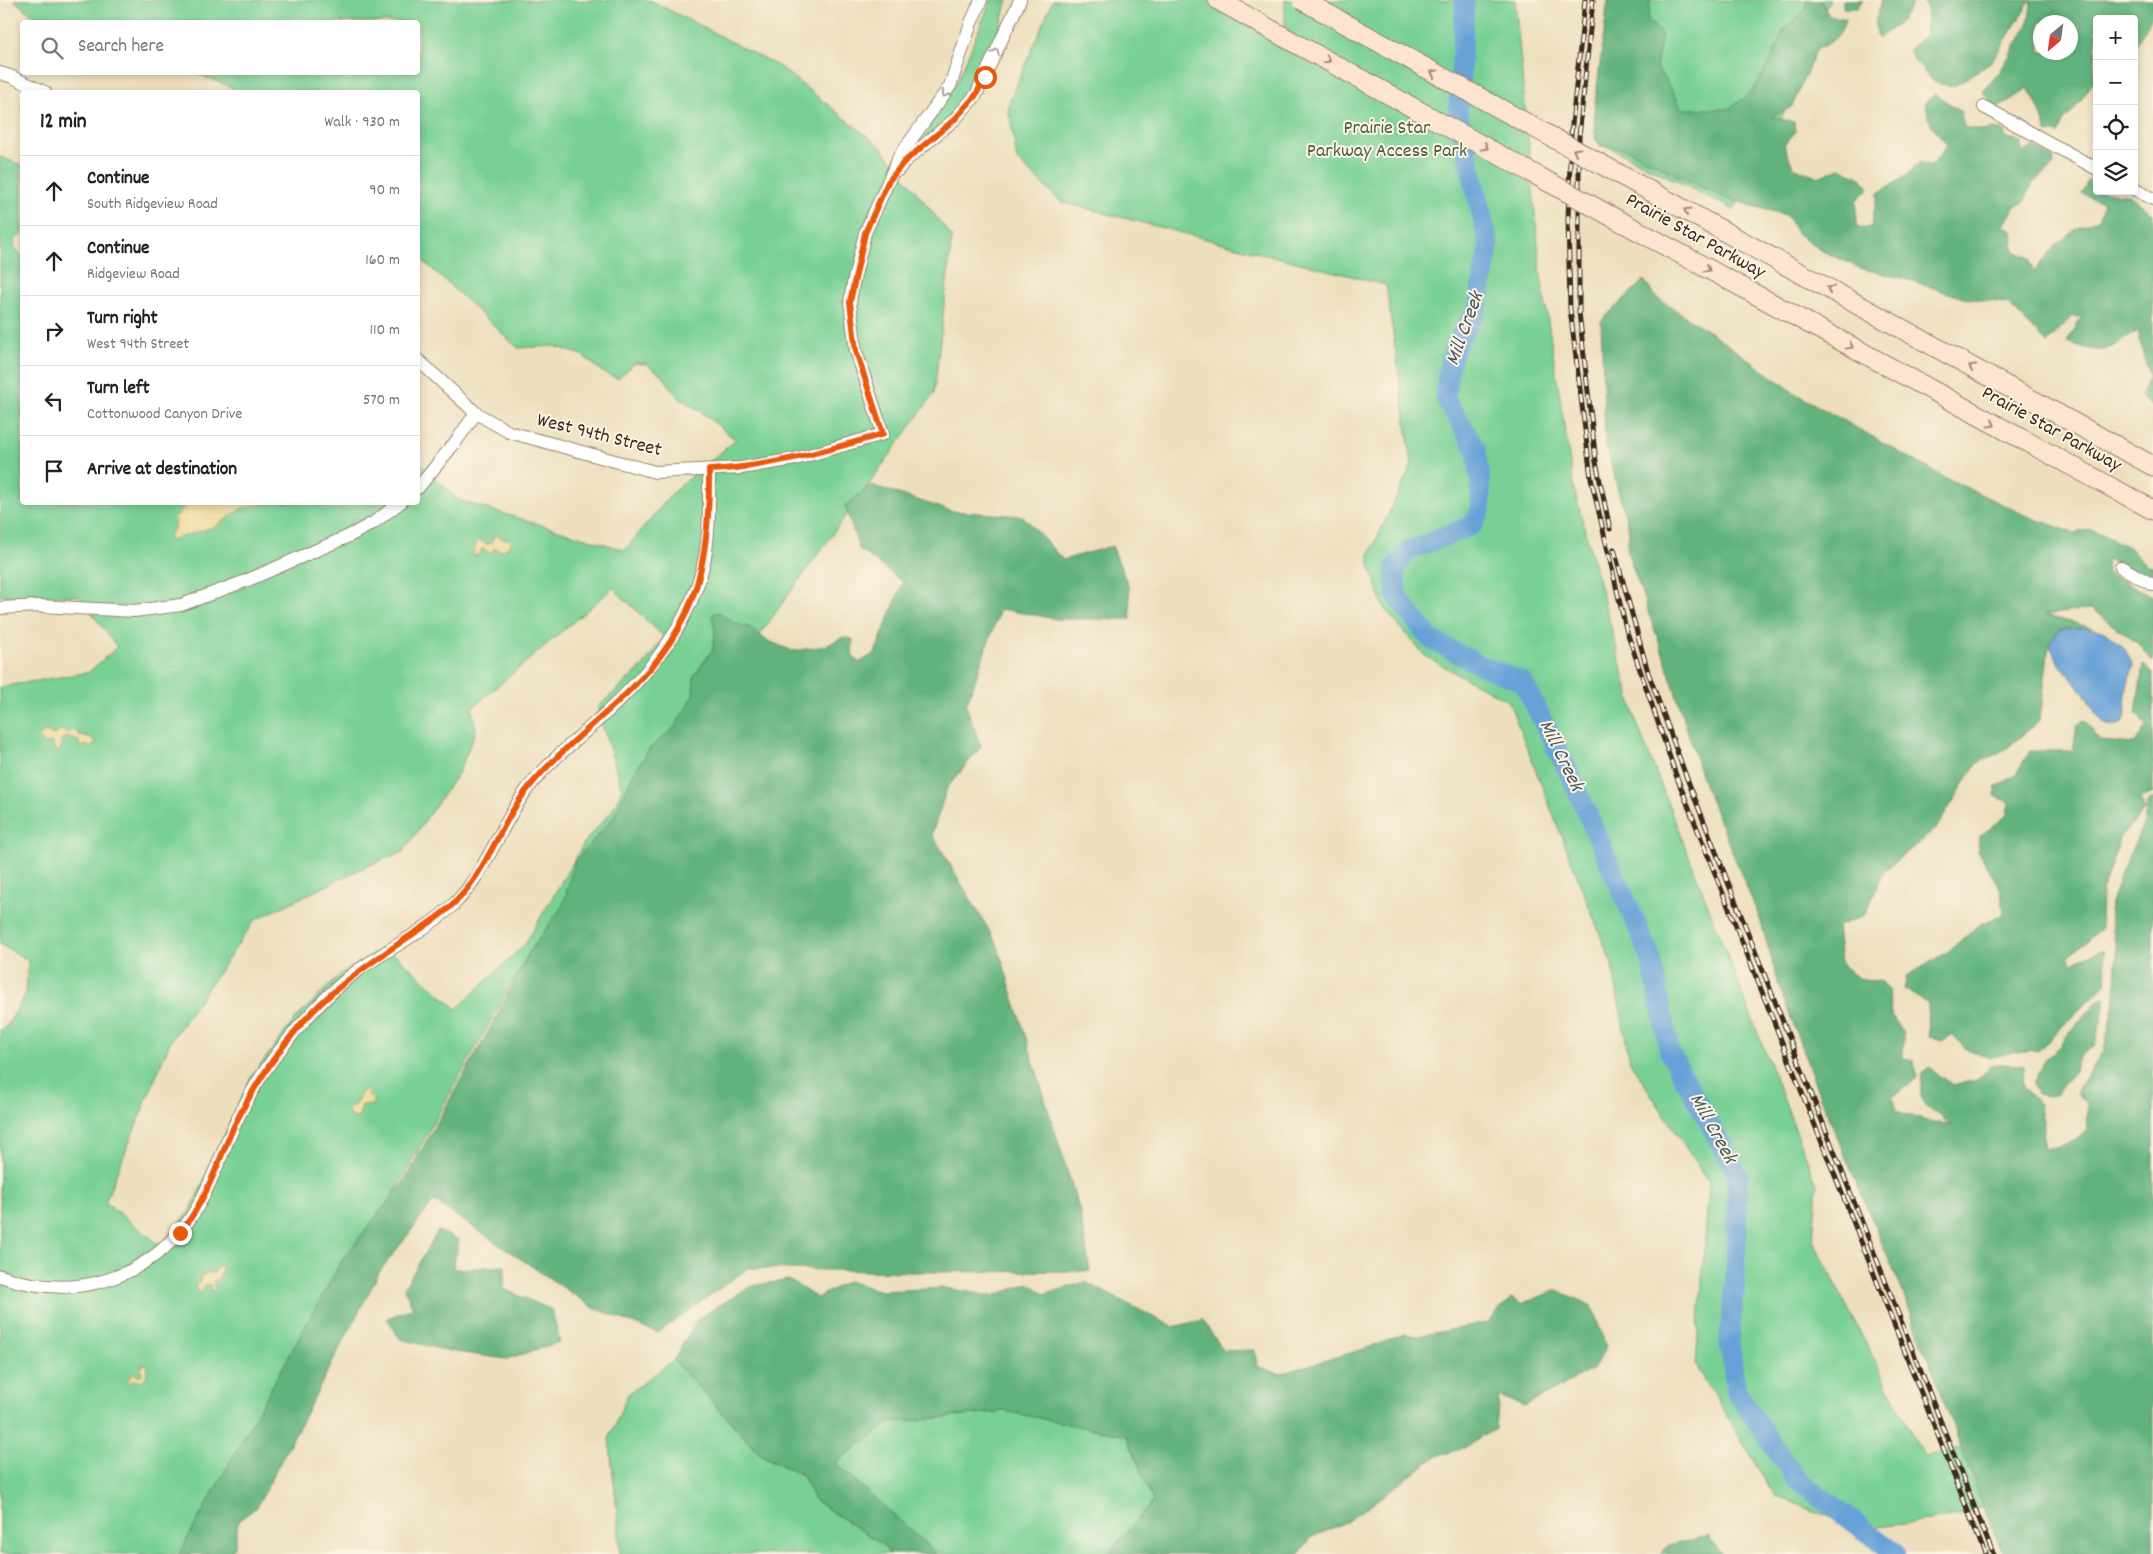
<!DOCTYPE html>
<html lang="en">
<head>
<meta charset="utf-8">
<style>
  body { margin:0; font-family:Dekko,sans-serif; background:#f2f2f2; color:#222 }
  .controls { position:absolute; right:15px; top:15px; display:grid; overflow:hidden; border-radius:5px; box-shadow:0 2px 8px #0003 }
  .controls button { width:45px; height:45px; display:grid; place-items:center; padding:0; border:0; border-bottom:1px solid #e0e0e0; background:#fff; color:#222; font:25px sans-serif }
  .compass { position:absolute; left:2033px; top:15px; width:45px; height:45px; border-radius:50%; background:#fff; box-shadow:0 2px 8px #0003; rotate:209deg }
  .stop { position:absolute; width:15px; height:15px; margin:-11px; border:4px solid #ea580c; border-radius:50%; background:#fff }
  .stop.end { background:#ea580c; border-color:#fff; box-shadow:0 1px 5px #0008 }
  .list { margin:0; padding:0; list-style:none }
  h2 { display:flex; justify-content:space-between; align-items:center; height:65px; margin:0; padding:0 20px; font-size:21px }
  h2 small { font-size:16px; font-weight:400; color:#767676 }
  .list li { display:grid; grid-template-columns:32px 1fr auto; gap:15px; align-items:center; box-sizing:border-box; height:70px; padding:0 20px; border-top:1px solid #e0e0e0 }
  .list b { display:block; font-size:19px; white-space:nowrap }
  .list p { margin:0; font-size:16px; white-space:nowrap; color:#767676 }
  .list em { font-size:16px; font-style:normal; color:#767676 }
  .icon { flex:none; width:28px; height:28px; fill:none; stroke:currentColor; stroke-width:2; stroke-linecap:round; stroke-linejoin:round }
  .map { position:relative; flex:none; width:2153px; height:1554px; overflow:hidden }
  .search { position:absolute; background:#fff; box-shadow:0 2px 8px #0003; left:20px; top:20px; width:400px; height:55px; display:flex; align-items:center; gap:12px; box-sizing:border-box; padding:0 18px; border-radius:5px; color:#767676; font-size:19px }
  .panel { position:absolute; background:#fff; box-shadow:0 2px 8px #0003; left:20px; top:90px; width:400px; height:415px; border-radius:5px }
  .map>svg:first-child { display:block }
  .green { fill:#78d095; stroke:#5a7d5a; fill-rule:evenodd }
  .forest { fill:#62b27e; stroke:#4e6e4e; fill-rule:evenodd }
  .sand { fill:#eeda9e; stroke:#94825e }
  .water { fill:#67a1d7; stroke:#51667a }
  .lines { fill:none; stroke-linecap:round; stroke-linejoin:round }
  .river { stroke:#67a1d7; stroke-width:20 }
  .minor-casing { stroke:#94846e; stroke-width:14 }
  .secondary-casing { stroke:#94846e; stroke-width:21 }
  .minor { stroke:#fff; stroke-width:12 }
  .secondary { stroke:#fde4d1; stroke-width:19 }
  .rail-casing { stroke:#3b2a1e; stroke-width:5 }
  .rail { stroke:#fcf5e5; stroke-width:3; stroke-dasharray:9; stroke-linecap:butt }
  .secondary-bridge-casing { stroke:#94846e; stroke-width:21; stroke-linecap:butt }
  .secondary-bridge { stroke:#fde4d1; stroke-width:19 }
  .oneway { stroke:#a79f9a }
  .oneway2 { stroke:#9c8778 }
  .route { stroke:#ea580c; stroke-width:6 }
  .labels { text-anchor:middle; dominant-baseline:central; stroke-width:4; stroke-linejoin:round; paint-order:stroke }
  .park-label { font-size:20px; fill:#4d5c42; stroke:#fcf5e5 }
  .street-label { font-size:20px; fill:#3b2a1e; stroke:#fcf5e5 }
  .water-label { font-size:21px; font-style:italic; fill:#4a545f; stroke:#fcf5e5 }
</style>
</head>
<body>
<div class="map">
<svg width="2153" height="1554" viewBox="0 0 2153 1554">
  <rect width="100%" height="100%" fill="#fcf5e5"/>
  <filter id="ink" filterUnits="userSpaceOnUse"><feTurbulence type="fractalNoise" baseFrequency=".02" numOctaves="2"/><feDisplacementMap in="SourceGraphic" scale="10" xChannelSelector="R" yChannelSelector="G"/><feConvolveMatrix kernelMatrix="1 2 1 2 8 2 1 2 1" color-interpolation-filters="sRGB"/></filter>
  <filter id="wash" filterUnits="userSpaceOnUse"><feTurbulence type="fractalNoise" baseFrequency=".0096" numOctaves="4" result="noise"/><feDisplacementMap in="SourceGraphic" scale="20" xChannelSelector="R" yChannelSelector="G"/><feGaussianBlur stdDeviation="1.12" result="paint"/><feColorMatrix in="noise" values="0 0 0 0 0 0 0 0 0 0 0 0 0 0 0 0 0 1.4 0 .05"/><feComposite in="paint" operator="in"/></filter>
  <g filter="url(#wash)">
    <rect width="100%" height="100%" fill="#eddfbd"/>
    <!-- green -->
    <g class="green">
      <path d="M 14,0 L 650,0 L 780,67 L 881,147 L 952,237 L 934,394 L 529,953 L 191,1554 L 0,1554 L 0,1030 L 6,1027 L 25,996 L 28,960 L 0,944 L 0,687 L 89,672 L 117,647 L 79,596 L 0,596 L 0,157 L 22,165 L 22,234 L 14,239 L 14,247 L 22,255 L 22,502 L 418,502 L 418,460 L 458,500 L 625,550 L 674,491 L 736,440 L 701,412 L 679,398 L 662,375 L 646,364 L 635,363 L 618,379 L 604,373 L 582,355 L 554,346 L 518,348 L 418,256 L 418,92 L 237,92 L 231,87 L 196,73 L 418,72 L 418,22 L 41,22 ZM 613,588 L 664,637 L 644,665 L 597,708 L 622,789 L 612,811 L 586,840 L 525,944 L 457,1009 L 385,946 L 342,973 L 297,1017 L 251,1077 L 190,1211 L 160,1245 L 105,1202 L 170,1042 L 255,920 L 365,867 L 403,852 L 459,772 L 476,730 L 472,708 Z"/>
      <path d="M 991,0 L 1008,0 C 999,28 992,61 976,86 C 959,113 932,132 907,152 L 957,82 Z"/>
      <path d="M 1053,0 L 1218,0 L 1285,29 L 1285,0 L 1515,0 L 1541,276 L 1574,489 L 1636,721 L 1817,1185 L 1813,1240 L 1924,1457 L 1997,1438 L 2153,1554 L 1985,1506 L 1944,1519 L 1861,1529 L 1775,1496 L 1696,1365 L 1709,1183 L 1630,1062 L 1612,965 L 1509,702 L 1425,656 L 1383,607 L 1368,557 L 1412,465 L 1386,285 L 1061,202 L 1017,160 L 1008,105 Z"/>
      <path d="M 1615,0 L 1830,0 L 1818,23 L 1794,93 L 1734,210 L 1595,140 Z"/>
      <path d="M 674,1360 L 761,1455 L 803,1476 L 814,1500 L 883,1544 L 890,1554 L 620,1554 L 617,1509 L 609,1439 L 628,1394 Z"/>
      <path d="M 1005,1411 L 1127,1436 L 1153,1501 L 1109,1554 L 934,1554 L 935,1552 L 835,1463 L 889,1423 Z"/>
    </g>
    <!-- forest -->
    <g class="forest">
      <path d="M 1608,0 L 1650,0 L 1648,20 L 1662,34 L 1656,67 L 1671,88 L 1682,109 L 1728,109 L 1744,98 L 1753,90 L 1772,58 L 1784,29 L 1806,8 L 1807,0 L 1821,0 L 1828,15 L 1846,19 C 1840,36 1833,43 1817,48 L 1792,107 L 1771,117 L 1794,122 L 1795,132 L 1784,145 L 1793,167 L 1818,177 L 1840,168 L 1861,178 L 1869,188 L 1856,201 L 1857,227 L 1871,227 L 1878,193 L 1906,176 L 1920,162 L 1932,166 L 1947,145 L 1931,124 L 1925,102 L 1936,94 L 1960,111 L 1964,127 L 1985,131 L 1991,128 L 2004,131 L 2006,139 L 2014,139 L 2022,143 L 2022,153 L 2034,147 L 2053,157 L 2054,165 L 2033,183 L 2024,202 L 2015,206 L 2004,226 L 2012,231 L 2014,251 L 2030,258 L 2034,272 L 2054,247 L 2080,226 L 2098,220 L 2104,203 L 2081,193 L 2088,181 L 2097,181 L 2097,191 C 2111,191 2117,196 2129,195 L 2153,214 L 2153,407 L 2140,397 L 2149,376 L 2137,331 C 2103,353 2106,355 2067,342 L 2082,317 L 2072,316 L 2047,343 L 2007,303 L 1963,298 L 1913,281 L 1860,268 L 1822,251 L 1797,233 L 1786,215 L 1727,199 L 1686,180 L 1626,149 L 1600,146 L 1594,131 L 1595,103 Z"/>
      <path d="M 1843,0 L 1863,0 L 1857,8 L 1843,8 Z"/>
      <path d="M 1882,0 L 1915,0 L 1901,21 L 1878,39 L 1875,23 Z"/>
      <path d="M 1923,0 L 2031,0 L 1992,61 L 1953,87 L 1934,82 L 1916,63 L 1909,49 L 1924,37 L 1928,12 Z"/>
      <path d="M 2032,0 L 2153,0 L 2153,16 L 2134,48 L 2134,19 L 2097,19 L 2094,81 L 2072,113 L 2064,120 L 2058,134 L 2047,132 L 2039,108 L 2028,88 L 1997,109 L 1983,92 L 2001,70 L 2028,24 ZM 2040,22 L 2070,22 L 2070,52 L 2040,52 Z"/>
      <path d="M 1644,280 L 1657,298 L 1713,334 L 1798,395 L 1944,477 L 2027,516 L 2074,533 L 2091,529 L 2129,547 L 2147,565 L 2153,567 L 2153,583 L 2122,564 L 2106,559 L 2107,573 L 2153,596 L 2153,662 L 2141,646 L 2091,609 L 2044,615 L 2093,628 L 2059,629 L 2049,645 L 2040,720 L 2006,749 L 1976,764 L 1936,829 L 1885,870 L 1864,916 L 1837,926 L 1841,964 L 1858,978 L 1882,982 L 1888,989 L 1891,1014 L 1903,1033 L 1903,1058 L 1913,1060 L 1918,1077 L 1908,1086 L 1892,1096 L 1896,1111 L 1927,1121 L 1951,1125 C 1927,1104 1917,1112 1922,1073 L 1929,1068 L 1952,1085 L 1977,1080 L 1991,1066 L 2007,1064 L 2024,1066 L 2023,1087 L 2039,1104 L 2044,1125 L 2043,1149 C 2060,1147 2077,1142 2088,1130 L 2087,1104 L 2077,1094 L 2081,1085 L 2104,1051 L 2115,997 L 2116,948 L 2109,909 L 2121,873 L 2144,823 L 2147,803 L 2153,798 L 2153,1554 L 2005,1554 L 1992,1530 L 1902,1290 L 1820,1097 L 1779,986 L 1760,919 L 1704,784 L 1666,662 L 1627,551 L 1629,530 L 1605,442 L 1601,321 Z"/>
      <path d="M 871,485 L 951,511 L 1023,516 L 1063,560 L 1112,546 L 1129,588 L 1131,619 L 1057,619 L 1000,609 L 966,706 L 981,747 L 947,788 L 932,834 L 997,944 L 1080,1212 L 1090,1271 L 911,1272 L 748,1268 L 658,1333 L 594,1308 L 434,1201 L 380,1271 L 257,1507 L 238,1521 L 235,1545 L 230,1554 L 179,1554 L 342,1260 L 404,1181 L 498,1014 L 529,953 L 563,905 L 575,861 L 614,817 L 632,776 L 650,748 L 673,729 L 693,697 L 694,676 L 713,649 L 715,632 L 712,615 L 718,612 L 732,622 L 751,628 L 766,640 L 793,651 L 826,646 L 843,637 L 853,639 L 852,654 L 859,663 L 875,653 L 903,582 L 859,549 L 845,506 Z"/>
      <path d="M 2143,665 L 2153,672 L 2153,793 L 2140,799 L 2144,811 L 2121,836 L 2102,891 L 2101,928 L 2089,940 L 2068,955 L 2071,963 L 2104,949 L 2107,982 L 2038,1051 L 2009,1053 L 1990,1058 L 1965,1048 L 1952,1035 L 1942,1041 L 1929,1037 L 1928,1004 L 1904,989 L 1907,976 L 1946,953 L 1982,923 L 2004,915 L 2001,890 L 1978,851 L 1979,837 L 2007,815 L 2009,802 L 1995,796 L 1996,787 L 2015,775 L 2030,751 L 2073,751 L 2077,725 L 2085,721 L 2100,741 L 2135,744 L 2146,726 L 2136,713 Z"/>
      <path d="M 2105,997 L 2105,1007 L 2095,1045 L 2080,1056 L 2074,1071 L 2056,1094 L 2049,1096 L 2037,1094 L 2033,1083 L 2046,1058 L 2062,1045 L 2065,1038 L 2101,998 Z"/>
      <path d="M 438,1231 L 459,1240 L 453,1269 L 505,1266 L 504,1289 L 552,1310 L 560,1342 L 507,1359 L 448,1351 L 400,1339 L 387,1318 L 413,1308 L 404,1288 Z"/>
      <path d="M 789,1280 L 817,1298 L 848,1281 L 881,1291 L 945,1288 L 993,1296 L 1029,1283 L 1045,1294 L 1085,1282 L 1173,1327 L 1202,1320 L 1224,1351 L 1255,1350 L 1257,1366 L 1279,1374 L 1374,1346 L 1404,1334 L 1418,1336 L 1487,1323 L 1511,1298 L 1521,1304 L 1557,1290 L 1592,1306 L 1606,1347 L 1593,1369 L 1525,1406 L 1499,1396 L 1496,1428 L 1464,1448 L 1437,1456 L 1348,1521 L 1310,1538 L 1299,1554 L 1109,1554 L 1153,1501 L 1127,1436 L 1005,1411 L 889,1423 L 835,1463 L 935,1552 L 934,1554 L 890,1554 L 882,1544 L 814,1500 L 803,1475 L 761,1455 L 674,1360 L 697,1319 L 751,1286 Z"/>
      <path d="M 1708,1536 L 1723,1554 L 1662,1554 L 1668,1546 Z"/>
    </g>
    <!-- sand -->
    <g class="sand">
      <path d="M 187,503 L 187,502 L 272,503 L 242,508 L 216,526 L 171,540 L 168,537 L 174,529 L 175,518 Z"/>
      <path d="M 495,534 L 503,539 L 509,539 L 511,541 L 509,546 L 502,551 L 494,548 L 492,554 L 482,549 L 478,556 L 474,555 L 473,553 L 478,540 L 488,544 L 491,543 Z"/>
      <path d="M 74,729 L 79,735 L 90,737 L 96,741 L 91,748 L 85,745 L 82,747 L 80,747 L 79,741 L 65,737 L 61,740 L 61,750 L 56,752 L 52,742 L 44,744 L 39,738 L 42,733 L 49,731 L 50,734 L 55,735 L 61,730 L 69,733 Z"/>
      <path d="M 363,1090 L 369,1091 L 368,1096 L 373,1098 L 373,1105 L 362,1105 L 359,1117 L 354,1118 L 348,1114 L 348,1108 L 355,1105 Z"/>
      <path d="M 219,1265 L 222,1268 L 219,1279 L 214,1281 L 215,1283 L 213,1286 L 217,1290 L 211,1291 L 210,1285 L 207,1284 L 198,1294 L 195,1284 L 202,1281 L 201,1276 L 208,1272 L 214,1273 Z"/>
      <path d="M 143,1364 L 146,1365 C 149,1376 144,1384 133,1380 L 129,1384 L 128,1379 L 133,1373 L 136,1373 L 137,1376 L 142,1375 L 141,1369 Z"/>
    </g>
    <!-- water -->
    <path class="water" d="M 2059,629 C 2071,629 2084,627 2095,629 C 2112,632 2128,650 2133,666 C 2131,675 2127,684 2126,694 C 2124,705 2128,710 2124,722 L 2114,727 L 2105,724 L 2096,714 L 2084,693 L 2063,669 L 2049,645 Z"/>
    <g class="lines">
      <!-- river -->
      <path class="river" d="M 1465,0 L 1458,114 L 1489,246 L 1477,309 L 1455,346 L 1448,372 L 1445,397 L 1476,449 L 1480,478 L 1481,509 L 1473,525 L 1408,551 L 1395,568 L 1396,595 L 1430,639 L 1480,665 L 1523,682 L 1571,777 L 1650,955 L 1670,1053 L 1738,1175 L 1735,1286 L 1729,1339 L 1736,1391 L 1796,1479 L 1896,1554"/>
    </g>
  </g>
  <g filter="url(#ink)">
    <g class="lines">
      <!-- minor casing -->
      <g class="minor-casing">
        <g id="minor">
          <path d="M 0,73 L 10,76 L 45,92"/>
          <path d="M 1984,107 L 2097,169"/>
          <path d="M 898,170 L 904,162 L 955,119 L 976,95 L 1020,0"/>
          <path d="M 2134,189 L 2153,199"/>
          <path d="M 418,360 L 476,413 L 509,432 L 655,472 L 741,468 L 795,459 L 883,434 L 856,351 L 850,302 L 853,284 L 865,233 L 888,182 L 900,155 L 950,86 L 971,23 L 981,0"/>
          <path d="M 418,488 L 457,440 L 476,413"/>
          <path d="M 2121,567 L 2153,585"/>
          <path d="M 0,608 L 39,606 L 134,611 L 181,605 L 248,580 L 349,536 L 373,523 L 401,502"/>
          <path d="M 0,1276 C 54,1294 107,1290 154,1256 C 201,1222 212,1174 235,1124 C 248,1097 264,1069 284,1045 C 303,1021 324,998 348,978 C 381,952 422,934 453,905 C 487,872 500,825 528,788 C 551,759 581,736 608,711 C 654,668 692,621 705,557 C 710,528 709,499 709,470"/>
        </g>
      </g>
      <!-- secondary casing -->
      <g class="secondary-casing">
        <g id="secondary">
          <path d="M 1218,0 L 1284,37"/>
          <path d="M 1619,174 L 2153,466"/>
          <path d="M 1618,220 L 2153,510"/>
        </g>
      </g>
      <!-- minor -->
      <use href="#minor" class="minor"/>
      <!-- secondary -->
      <use href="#secondary" class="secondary"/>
      <!-- rail casing -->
      <g class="rail-casing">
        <g id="rail">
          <path d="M 1585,0 L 1571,134 L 1568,219 L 1570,309 L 1591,478 L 1626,629 L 1676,775 L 1985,1554"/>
          <path d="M 1593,0 L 1579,137 L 1579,312 L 1596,462 L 1610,529"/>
          <path d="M 1614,549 L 1648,672 L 1686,776 L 1993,1554"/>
        </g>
      </g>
      <!-- rail -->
      <use href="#rail" class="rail"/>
      <!-- secondary-bridge casing -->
      <g class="secondary-bridge-casing">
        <g id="secondary-bridge">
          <path d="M 1302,0 L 1619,174"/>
          <path d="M 1284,37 L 1618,220"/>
        </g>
      </g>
      <!-- secondary-bridge -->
      <use href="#secondary-bridge" class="secondary-bridge"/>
    </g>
    <!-- one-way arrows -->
    <defs><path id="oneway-chevron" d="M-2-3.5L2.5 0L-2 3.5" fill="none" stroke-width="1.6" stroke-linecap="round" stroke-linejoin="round" transform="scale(1.25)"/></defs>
    <g class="oneway">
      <use href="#oneway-chevron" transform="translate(996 52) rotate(-66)"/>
      <use href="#oneway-chevron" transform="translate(945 94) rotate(122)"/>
    </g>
    <g class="oneway2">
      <use href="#oneway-chevron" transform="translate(1327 60) rotate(29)"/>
      <use href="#oneway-chevron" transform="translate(1434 73) rotate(-151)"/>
      <use href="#oneway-chevron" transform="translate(1485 147) rotate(29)"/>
      <use href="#oneway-chevron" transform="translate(1576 151) rotate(-151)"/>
      <use href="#oneway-chevron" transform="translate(1687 211) rotate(-151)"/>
      <use href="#oneway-chevron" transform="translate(1707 269) rotate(29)"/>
      <use href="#oneway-chevron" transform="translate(1830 289) rotate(-151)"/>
      <use href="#oneway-chevron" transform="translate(1850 346) rotate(29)"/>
      <use href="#oneway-chevron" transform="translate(1972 367) rotate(-151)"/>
      <use href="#oneway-chevron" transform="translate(1992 424) rotate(29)"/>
    </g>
  </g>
  <g class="lines" filter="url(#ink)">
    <!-- route -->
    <path class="route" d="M 180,1233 C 207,1199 217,1164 234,1126 C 251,1091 272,1059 297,1029 C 327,992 365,967 404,940 C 420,929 437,919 451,906 C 488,873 499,823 530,786 C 560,750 598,722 631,689 C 698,624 710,560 709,470 C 771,467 824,451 883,434 L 856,351 L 850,302 L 865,233 L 888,182 L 904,162 L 955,119 L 976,95 L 985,77"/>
  </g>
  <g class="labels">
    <!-- park labels -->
    <g class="park-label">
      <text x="1387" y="129">Prairie Star<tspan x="1387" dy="23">Parkway Access Park</tspan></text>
    </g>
    <!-- street labels -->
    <g class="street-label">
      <text transform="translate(1695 237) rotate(29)">Prairie Star Parkway</text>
      <text transform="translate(2051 430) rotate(29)">Prairie Star Parkway</text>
      <text transform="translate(599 436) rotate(14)">West 94th Street</text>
    </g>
    <!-- water labels -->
    <g class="water-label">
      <text transform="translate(1466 329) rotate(-70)">Mill Creek</text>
      <text transform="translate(1560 756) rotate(64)">Mill Creek</text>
      <text transform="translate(1712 1129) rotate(61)">Mill Creek</text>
    </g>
  </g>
</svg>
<div class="controls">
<button>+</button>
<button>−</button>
<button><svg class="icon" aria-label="locate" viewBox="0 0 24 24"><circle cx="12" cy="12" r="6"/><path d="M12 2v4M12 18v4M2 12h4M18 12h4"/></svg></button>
<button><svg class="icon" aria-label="layers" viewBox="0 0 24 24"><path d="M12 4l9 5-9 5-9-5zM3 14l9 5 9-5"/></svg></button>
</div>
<svg class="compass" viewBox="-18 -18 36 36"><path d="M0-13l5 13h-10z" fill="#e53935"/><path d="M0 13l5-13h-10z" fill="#767676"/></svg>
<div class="stop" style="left:985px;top:77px"></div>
<div class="stop end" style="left:180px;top:1233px"></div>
<div class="search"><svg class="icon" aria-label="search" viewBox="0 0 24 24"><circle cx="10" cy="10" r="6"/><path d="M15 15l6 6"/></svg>Search here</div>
<section class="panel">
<h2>12 min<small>Walk · 930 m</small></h2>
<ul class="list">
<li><svg class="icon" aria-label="ahead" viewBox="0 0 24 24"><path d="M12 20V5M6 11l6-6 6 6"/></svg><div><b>Continue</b><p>South Ridgeview Road</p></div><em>90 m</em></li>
<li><svg class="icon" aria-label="ahead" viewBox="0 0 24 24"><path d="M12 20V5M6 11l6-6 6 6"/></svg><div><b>Continue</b><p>Ridgeview Road</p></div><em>160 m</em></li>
<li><svg class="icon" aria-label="right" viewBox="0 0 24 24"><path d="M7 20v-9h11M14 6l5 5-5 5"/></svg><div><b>Turn right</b><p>West 94th Street</p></div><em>110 m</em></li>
<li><svg class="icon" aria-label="left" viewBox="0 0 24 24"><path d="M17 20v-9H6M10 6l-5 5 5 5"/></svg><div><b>Turn left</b><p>Cottonwood Canyon Drive</p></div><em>570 m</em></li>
<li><svg class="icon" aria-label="arrive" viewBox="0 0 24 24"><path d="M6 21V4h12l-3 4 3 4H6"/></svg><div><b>Arrive at destination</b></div></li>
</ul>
</section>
</div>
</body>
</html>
